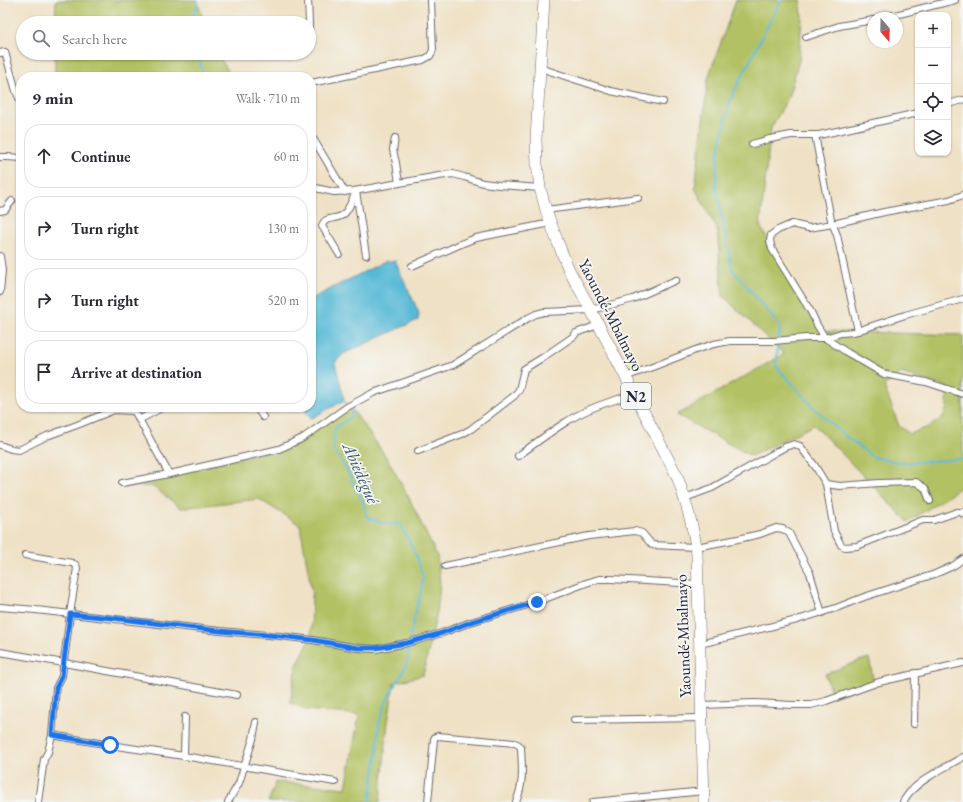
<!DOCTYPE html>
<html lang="en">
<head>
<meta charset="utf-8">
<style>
  body { margin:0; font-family:"EB Garamond",serif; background:#f7f7f7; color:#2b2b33 }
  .controls { position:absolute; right:12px; top:12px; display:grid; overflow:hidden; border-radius:8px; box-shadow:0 1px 3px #0004 }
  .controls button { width:36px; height:36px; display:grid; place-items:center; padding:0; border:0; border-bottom:1px solid #e1e1e2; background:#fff; color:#2b2b33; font:20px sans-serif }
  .compass { position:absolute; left:867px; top:12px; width:36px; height:36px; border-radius:50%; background:#fff; box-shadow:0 1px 3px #0004; rotate:160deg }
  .stop { position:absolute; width:12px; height:12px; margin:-9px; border:3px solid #1a73e8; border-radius:50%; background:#fff }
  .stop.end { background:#1a73e8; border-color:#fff; box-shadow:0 1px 4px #0008 }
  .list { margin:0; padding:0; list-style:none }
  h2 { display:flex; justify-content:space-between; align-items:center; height:52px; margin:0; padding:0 16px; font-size:17px }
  h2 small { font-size:13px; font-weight:400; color:#7c7c81 }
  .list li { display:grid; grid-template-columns:26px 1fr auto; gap:12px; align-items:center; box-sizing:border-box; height:64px; margin:0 8px 8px; padding:0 8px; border:1px solid #e1e1e2; border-radius:16px }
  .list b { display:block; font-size:15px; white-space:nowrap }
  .list em { font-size:13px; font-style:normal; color:#7c7c81 }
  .icon { flex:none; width:22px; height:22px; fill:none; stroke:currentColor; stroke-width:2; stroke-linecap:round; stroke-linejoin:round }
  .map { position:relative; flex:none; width:963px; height:802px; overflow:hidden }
  .search { position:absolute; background:#fff; box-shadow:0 1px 3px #0004; left:16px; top:16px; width:300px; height:44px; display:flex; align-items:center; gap:10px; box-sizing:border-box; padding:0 14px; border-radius:22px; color:#7c7c81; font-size:15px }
  .panel { position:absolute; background:#fff; box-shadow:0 1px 3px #0004; left:16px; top:72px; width:300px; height:340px; border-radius:16px }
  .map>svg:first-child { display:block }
  .green { fill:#b2c164; stroke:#6a7250; fill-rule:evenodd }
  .water { fill:#59bad7; stroke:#3e6e89 }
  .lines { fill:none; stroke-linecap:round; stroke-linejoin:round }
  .stream { stroke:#59bad7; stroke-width:2 }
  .street-casing { stroke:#6a656b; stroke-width:8 }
  .highway-casing { stroke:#6a656b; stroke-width:12 }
  .street { stroke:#fff; stroke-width:6 }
  .highway { stroke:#fff; stroke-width:11 }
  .route { stroke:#1a73e8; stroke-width:5 }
  .labels { text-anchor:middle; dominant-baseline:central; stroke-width:3.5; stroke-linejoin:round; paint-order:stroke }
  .shield { fill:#f6f6f2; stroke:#626272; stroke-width:1 }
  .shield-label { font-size:15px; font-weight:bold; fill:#22223b }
  .street-label { font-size:16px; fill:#22223b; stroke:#f6f6f2 }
  .water-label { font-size:17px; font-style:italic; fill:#355772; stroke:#f6f6f2 }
</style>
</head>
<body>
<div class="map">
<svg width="963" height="802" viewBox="0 0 963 802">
  <rect width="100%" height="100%" fill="#f6f6f2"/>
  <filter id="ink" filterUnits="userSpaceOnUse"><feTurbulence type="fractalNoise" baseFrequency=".025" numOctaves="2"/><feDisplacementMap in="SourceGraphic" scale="8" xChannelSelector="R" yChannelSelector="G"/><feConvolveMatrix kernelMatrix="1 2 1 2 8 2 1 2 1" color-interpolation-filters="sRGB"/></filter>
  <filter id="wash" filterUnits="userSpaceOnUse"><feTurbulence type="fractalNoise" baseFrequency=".012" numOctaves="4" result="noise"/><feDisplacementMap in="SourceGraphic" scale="16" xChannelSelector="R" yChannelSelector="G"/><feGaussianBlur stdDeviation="0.9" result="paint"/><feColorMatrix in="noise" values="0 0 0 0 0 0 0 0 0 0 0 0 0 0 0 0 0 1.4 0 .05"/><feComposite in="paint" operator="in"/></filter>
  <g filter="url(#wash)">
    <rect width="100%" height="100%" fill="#efe1c5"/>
    <!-- green -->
    <g class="green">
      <path d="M 56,0 L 197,0 L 204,23 L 55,23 Z"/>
      <path d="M 736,0 L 801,0 L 802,17 L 799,61 L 788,98 L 771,128 L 760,226 L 822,331 L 963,335 L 963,486 L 908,522 L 814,425 L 751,456 L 677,415 L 784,354 L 723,296 L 717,229 L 695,188 L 708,78 ZM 901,373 L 947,387 C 947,394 948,403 946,410 C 942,424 922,429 910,434 L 899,426 L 884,386 Z"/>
      <path d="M 55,53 L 217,53 L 232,77 L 55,77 Z"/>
      <path d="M 349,405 L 387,458 L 409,498 L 437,556 L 440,584 L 437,612 L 423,675 L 394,683 L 388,722 L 380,802 L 268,802 L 276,782 L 346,788 L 359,715 L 307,710 L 290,703 L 296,667 L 311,637 L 312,593 L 300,525 L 259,499 L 181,508 L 152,486 L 124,487 L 124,483 L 279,449 L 303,438 Z"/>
      <path d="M 869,658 L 873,678 L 872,683 L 833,697 L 825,674 L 859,661 Z"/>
    </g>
    <!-- water -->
    <path class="water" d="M 385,261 L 395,261 L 419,313 L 418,320 L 343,354 L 335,363 L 344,397 L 343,401 L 312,418 L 309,417 L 303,407 L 311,407 L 311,297 L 313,298 Z"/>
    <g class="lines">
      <!-- stream -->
      <g class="stream">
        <path d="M 781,0 L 730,100 L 718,155 L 716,186 L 732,269 L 780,326 L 776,366 L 813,407 L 844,435 L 873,457 L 902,463 L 963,459"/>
        <path d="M 190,23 L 198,2 L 197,0"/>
        <path d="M 197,53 L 204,77"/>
        <path d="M 342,399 L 353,411 C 350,420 342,423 335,428 L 333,449 L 346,468 L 357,491 L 364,504 L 367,517 L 384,524 L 400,524 L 414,551 L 423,576 L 421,591 L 409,640"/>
        <path d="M 370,802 L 377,754 L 379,722 L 389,695 L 401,676 L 408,659 L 409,644"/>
      </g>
    </g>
  </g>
  <g filter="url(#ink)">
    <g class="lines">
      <!-- street casing -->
      <g class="street-casing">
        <g id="street">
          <path d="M 308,0 L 309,23"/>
          <path d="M 883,18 L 955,0"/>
          <path d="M 309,24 L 309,38"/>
          <path d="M 806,37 L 839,26 L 873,20"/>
          <path d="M 0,53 L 5,52 L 16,91 L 21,103"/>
          <path d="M 540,68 L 611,91 L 663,102"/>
          <path d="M 311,83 L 423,60 L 430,56 L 433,50 L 431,0"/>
          <path d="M 948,104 L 963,100"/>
          <path d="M 815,135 L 831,220 L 837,235 L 858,331"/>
          <path d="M 395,138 L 393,150 L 396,163 L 399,183"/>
          <path d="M 314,140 L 345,192"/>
          <path d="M 752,144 L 770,139 L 791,135 L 819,135 L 918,113"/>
          <path d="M 0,157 L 7,157 L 21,158"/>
          <path d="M 311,187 L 334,192 L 354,191 L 439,176 L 453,174 L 464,177 L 483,183 L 499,185 L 540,188"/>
          <path d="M 356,191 L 366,255"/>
          <path d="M 963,195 L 949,200 L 884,212 L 833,224 L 809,228 L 792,224 L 778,230 L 771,235 L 770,241 L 772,249 L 811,312 L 817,325 L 825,338 L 848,353 L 884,374 L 926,382 L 963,394"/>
          <path d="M 546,210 L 638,198"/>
          <path d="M 0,211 L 5,210 L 12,201"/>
          <path d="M 339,254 L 322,226 C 325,216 334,220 341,216 C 348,213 353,198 356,191"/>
          <path d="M 0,256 L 2,270 L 0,292"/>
          <path d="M 412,266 L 463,243 L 476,238 L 551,223"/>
          <path d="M 625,377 L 655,366 L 698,349 L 714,344 L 730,341 L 774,341 L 806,338 L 825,338 L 841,333 L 854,332 L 905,315 L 963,299"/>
          <path d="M 256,407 L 263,417"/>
          <path d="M 139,420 L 163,407"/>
          <path d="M 0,445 L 11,449 L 19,450 L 47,436 L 77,425 L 114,410 L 132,411 L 135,412 L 169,474"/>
          <path d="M 418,451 L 462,434 L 471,429 L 514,396 L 519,390 L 524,369 L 542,358 L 574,336 L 576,333 L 598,325"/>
          <path d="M 518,456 C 534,444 550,432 566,422 C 587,408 611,401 635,394"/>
          <path d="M 122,483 L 174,473 L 279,449 L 303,438 L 347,407 L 373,393 L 453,365 L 528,318 L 536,314 L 544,312 L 591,310 L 633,299 L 676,280"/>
          <path d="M 826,484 L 834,531 L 841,545 L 845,547 L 857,546 L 923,520 L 934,520 L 957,512 L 962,512 L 963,514"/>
          <path d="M 685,498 L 712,488 L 785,447 L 794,444 L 800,446 L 815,466 L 826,484 L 840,486 L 879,483 L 916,482 L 925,488 L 930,501"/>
          <path d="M 25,555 L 72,563 L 76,565 L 77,568 L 70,614 L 62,676 L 56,688 L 52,735"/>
          <path d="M 445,566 L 589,536 L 635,531 L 642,533 L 652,545 L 696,547 L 738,539 L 760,534 L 776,528 L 783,529 L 789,533 L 810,573 L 822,613"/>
          <path d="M 0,607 L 36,610 L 220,631 L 280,636 L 313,640 L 358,648 L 376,649 L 407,643 L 442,633 L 471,622 L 537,602 L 586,583 L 599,579 L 611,579 L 698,584"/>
          <path d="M 700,644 L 797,620 L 836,608 L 864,597 L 935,574 L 953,566 L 963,559"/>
          <path d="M 0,652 L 64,663 L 237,695"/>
          <path d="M 702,705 L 755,703 L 792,705 L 811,705 L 826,701 L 879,682 L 963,663"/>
          <path d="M 574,720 L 702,718"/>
          <path d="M 914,724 L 915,673"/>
          <path d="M 184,756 L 185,717"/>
          <path d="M 38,802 L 44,759 L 48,752 L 52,735 L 110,745 L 184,756 L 335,782"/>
          <path d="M 228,802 L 239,783 L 253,739 L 256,722"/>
          <path d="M 428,802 L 434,739 L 435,737 L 438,736 L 515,743 L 519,745 L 521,748 C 522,768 524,783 516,802"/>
          <path d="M 593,802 L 704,791"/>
          <path d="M 903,802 C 905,799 907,795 910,792 C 923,778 946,767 963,757"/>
        </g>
      </g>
      <!-- highway casing -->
      <g class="highway-casing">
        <path id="highway" d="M 544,0 L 536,139 L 537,164 L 540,188 L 546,210 L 558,243 L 569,270 L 591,310 L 677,476 C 685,499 692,522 696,546 C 698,558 697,571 698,584 L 704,802"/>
      </g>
      <!-- street -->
      <use href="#street" class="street"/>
      <!-- highway -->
      <use href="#highway" class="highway"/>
    </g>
  </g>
  <g class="lines" filter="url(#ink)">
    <!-- route -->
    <path class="route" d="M 110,745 L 52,735 L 56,688 L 62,676 L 70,614 L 112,618 L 220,631 L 280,636 L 313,640 L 358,648 L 376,648 L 407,643 L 442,633 L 471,622 L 537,602"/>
  </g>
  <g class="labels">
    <!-- shield labels -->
    <rect class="shield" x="621" y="383" width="30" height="26" rx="3"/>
    <g class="shield-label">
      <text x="636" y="396">N2</text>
    </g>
    <!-- street labels -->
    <g class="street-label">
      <text transform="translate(611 315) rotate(63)">Yaoundé-Mbalmayo</text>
      <text transform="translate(683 636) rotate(-92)">Yaoundé-Mbalmayo</text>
    </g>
    <!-- water labels -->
    <g class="water-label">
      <text transform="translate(361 473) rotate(66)">Abiédégué</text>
    </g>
  </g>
</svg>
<div class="controls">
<button>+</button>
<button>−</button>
<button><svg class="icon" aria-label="locate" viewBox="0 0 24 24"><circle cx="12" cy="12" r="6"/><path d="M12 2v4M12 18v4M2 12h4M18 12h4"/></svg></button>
<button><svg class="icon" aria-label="layers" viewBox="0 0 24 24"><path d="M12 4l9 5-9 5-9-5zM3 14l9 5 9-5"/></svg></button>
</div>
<svg class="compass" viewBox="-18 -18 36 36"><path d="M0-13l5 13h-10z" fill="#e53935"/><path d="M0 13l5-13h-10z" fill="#7c7c81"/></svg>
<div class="stop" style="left:110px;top:745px"></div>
<div class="stop end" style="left:537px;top:602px"></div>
<div class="search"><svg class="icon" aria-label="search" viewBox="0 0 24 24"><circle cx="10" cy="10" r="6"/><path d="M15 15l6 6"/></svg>Search here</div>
<section class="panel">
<h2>9 min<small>Walk · 710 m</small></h2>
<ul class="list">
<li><svg class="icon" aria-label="ahead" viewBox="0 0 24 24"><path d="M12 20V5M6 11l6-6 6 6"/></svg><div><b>Continue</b></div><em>60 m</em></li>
<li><svg class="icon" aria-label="right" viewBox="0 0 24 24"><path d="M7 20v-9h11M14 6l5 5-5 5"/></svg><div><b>Turn right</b></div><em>130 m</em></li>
<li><svg class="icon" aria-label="right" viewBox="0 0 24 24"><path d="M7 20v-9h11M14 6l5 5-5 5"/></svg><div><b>Turn right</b></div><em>520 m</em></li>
<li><svg class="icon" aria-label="arrive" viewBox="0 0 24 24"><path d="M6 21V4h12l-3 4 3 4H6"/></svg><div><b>Arrive at destination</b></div></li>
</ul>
</section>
</div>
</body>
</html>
